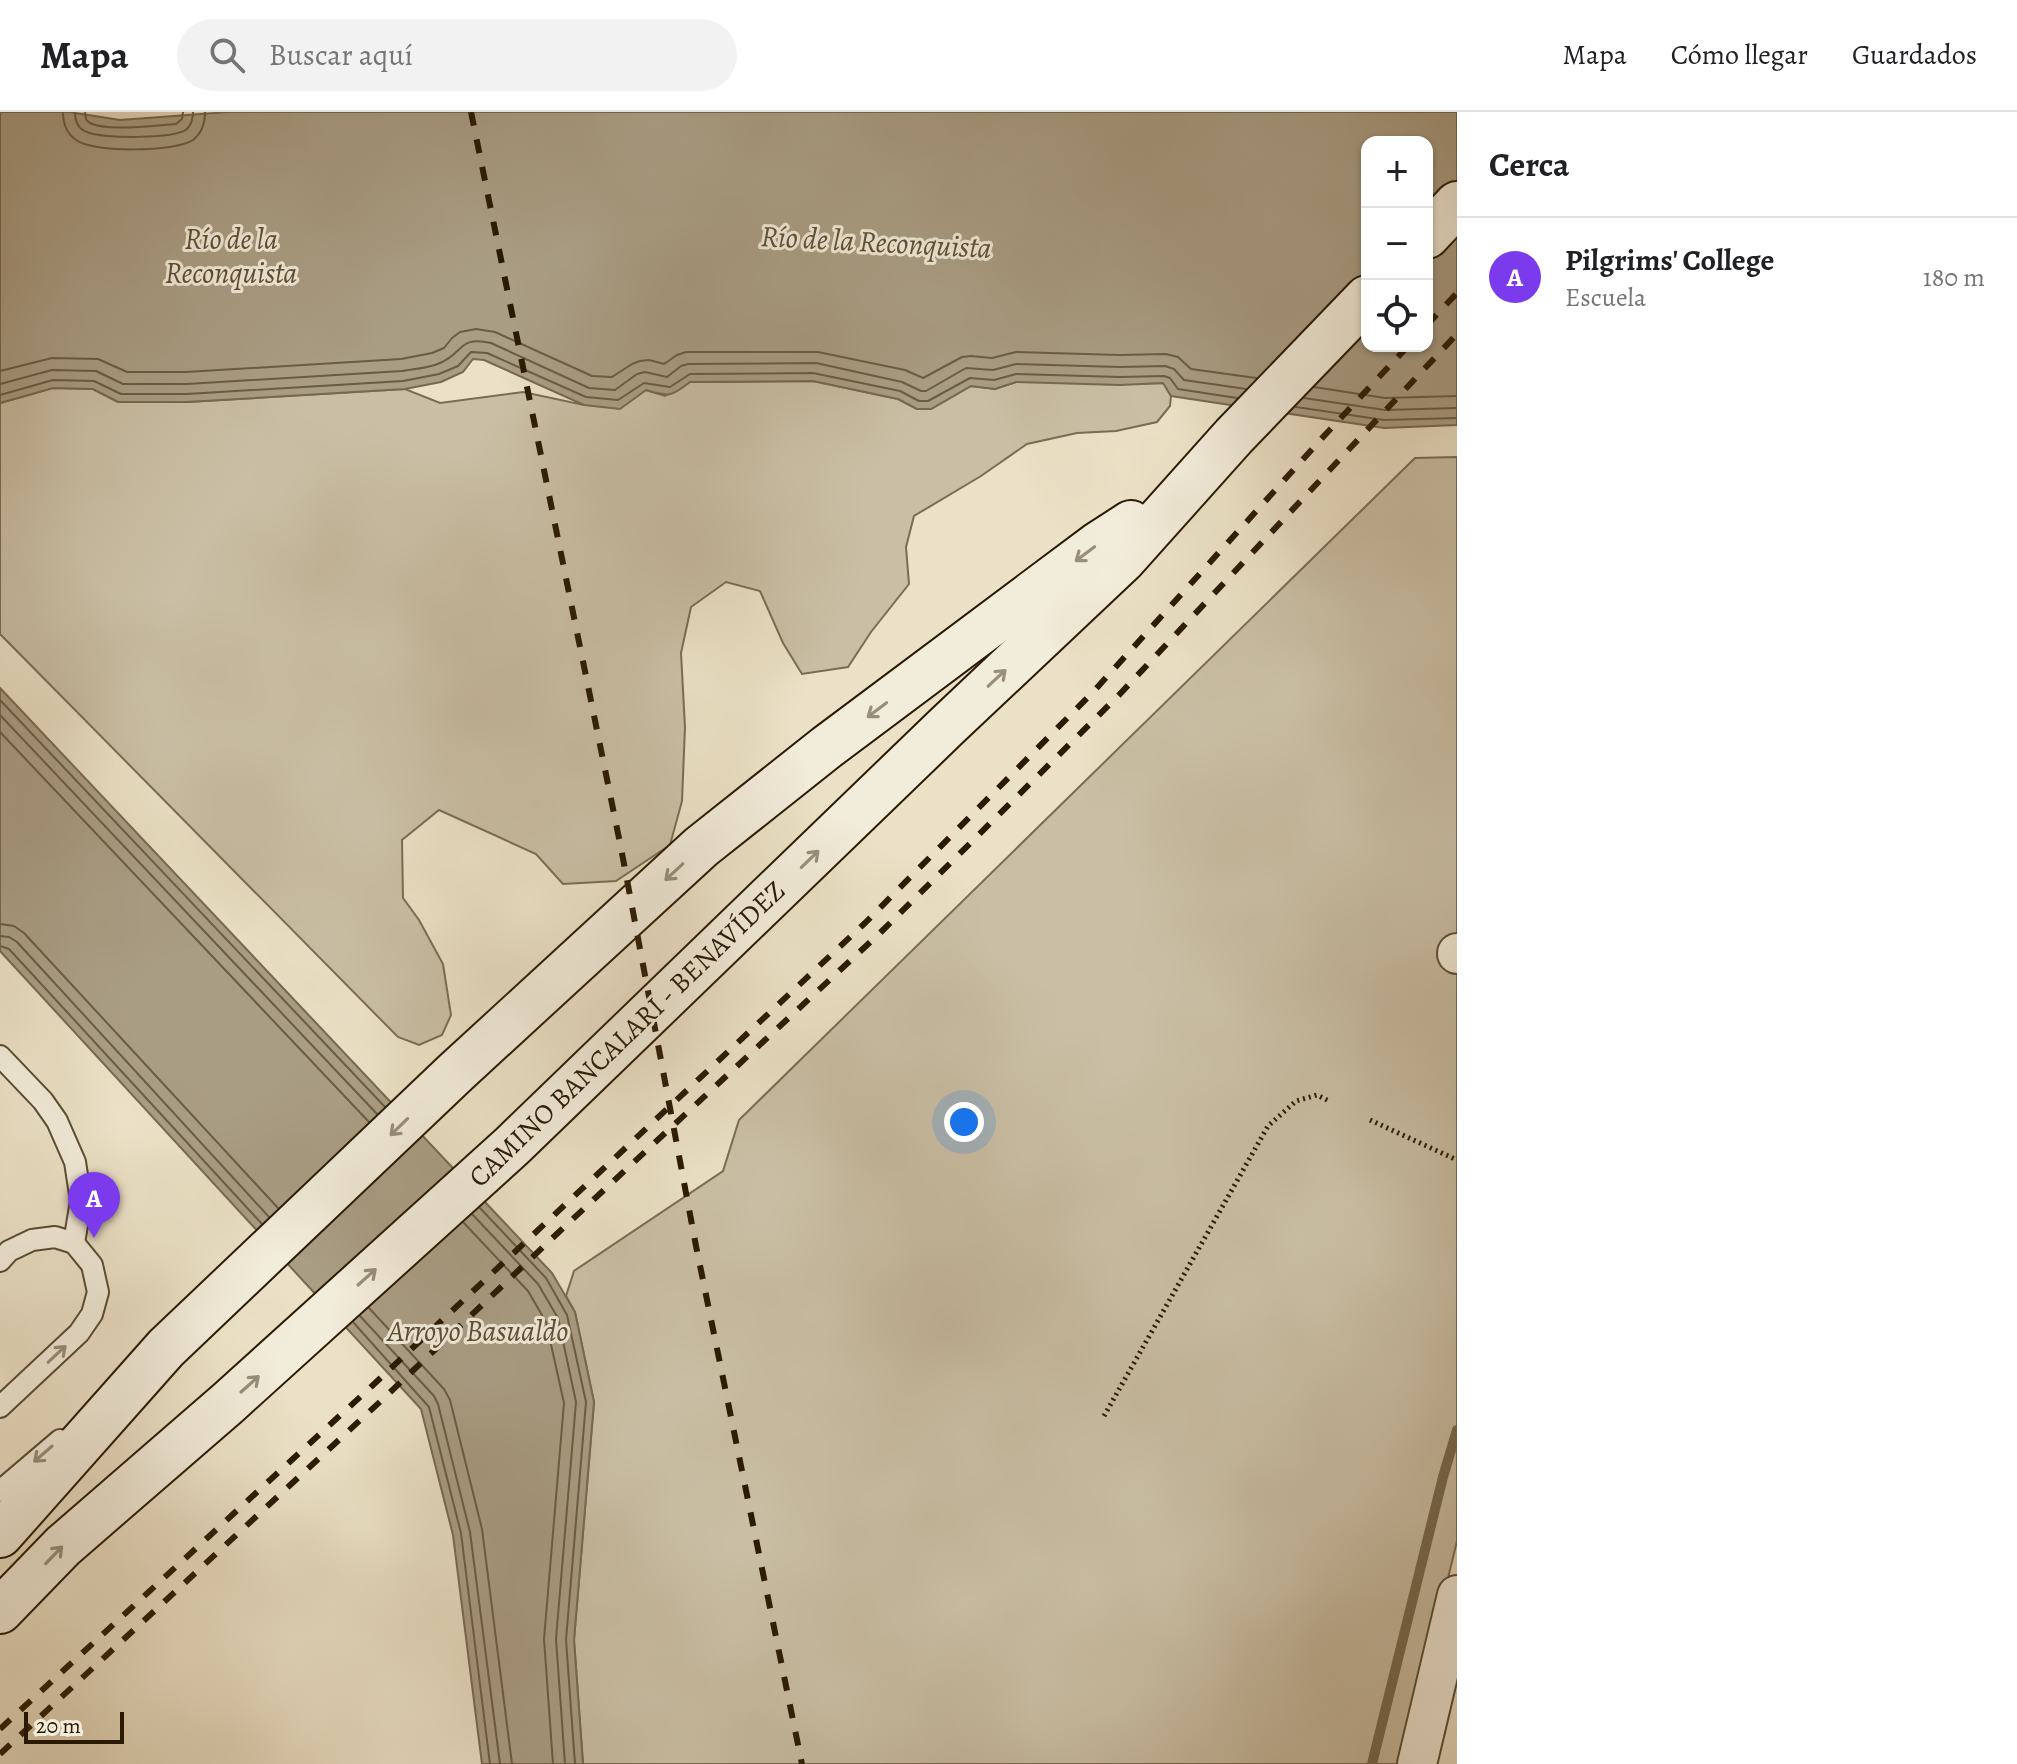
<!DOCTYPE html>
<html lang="es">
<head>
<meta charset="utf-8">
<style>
  body { margin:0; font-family:Alegreya,serif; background:#f2f2f2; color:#202124 }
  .controls { position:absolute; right:24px; top:24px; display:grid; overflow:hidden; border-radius:16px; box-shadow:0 2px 6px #0004 }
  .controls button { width:72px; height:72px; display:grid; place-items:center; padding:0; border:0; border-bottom:2px solid #e0e0e0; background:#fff; color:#202124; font:40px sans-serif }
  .scale { position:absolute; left:24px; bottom:20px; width:100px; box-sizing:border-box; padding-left:8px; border:4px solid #2a1a03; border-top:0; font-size:22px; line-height:28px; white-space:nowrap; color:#2a1a03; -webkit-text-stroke:6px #f2ecda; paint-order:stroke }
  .you { position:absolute; left:964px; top:1010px; width:28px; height:28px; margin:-20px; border:6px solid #fff; border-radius:50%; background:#1a73e8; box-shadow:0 0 0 12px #1a73e833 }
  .badge { display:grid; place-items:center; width:52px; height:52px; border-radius:50%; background:#7c3aed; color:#fff; font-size:26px; font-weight:700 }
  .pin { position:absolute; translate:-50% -66px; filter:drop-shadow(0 2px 4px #0008) }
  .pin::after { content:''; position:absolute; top:42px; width:28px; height:24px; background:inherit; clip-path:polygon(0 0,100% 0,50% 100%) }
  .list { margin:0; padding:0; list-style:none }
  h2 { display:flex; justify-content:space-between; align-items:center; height:104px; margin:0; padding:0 32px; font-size:34px }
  h2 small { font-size:26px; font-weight:400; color:#757577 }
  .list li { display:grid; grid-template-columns:52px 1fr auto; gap:24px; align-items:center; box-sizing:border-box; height:120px; padding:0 32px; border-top:2px solid #e0e0e0 }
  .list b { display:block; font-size:30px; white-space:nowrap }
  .list p { margin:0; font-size:26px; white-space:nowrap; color:#757577 }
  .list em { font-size:26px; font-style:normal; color:#757577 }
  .icon { flex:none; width:44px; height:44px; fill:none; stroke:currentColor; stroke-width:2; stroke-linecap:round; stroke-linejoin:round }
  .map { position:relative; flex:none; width:1457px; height:1652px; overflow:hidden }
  header { display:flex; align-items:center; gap:48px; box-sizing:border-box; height:112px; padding:0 40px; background:#fff; border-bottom:2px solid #e0e0e0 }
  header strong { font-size:38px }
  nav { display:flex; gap:44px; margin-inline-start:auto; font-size:28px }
  .search { width:560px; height:72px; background:#f2f2f2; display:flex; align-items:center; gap:20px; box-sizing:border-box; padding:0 28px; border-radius:44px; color:#757577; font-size:30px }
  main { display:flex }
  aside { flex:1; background:#fff }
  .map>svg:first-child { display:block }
  .green { fill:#cabfa5; stroke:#7a6c54; stroke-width:2 }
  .water { fill:#a99d84; stroke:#766950; stroke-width:2; fill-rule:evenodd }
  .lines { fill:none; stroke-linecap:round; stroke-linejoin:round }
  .shore { stroke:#6a5c44; stroke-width:2 }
  .stream { stroke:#766950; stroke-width:10 }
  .lane-casing { stroke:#5a4c34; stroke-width:24 }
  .street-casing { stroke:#5a4c34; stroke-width:42 }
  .secondary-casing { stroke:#2a1a03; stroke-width:48 }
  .path { stroke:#2a1a03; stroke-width:5; stroke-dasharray:2 4; stroke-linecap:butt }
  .lane { stroke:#f2ecda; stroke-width:20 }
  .street { stroke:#f2ecda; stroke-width:38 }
  .secondary { stroke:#f2ecda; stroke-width:44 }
  .rail { stroke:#2a1a03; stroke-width:6; stroke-dasharray:14 14; stroke-linecap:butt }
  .oneway { stroke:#988e79 }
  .labels { text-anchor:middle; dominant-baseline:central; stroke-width:6; stroke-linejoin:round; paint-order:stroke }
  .street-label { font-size:28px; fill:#2a1a03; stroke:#f2ecda }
  .water-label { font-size:30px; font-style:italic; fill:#5d4e37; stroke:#f2ecda }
</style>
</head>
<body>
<header>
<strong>Mapa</strong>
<div class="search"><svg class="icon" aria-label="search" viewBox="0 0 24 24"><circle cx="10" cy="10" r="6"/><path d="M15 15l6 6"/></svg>Buscar aquí</div>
<nav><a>Mapa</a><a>Cómo llegar</a><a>Guardados</a></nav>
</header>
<main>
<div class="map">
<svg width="1457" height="1652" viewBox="0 0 1457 1652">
  <rect width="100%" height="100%" fill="#ebe1c6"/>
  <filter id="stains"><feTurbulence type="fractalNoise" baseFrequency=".0025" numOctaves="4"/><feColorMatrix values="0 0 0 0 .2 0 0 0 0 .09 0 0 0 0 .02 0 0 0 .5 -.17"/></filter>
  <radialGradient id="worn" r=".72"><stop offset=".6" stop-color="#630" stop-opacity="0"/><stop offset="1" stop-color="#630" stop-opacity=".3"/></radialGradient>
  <!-- green -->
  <g class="green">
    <path d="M 1053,265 L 1126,272 L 1164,271 L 1171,284 L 1170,294 L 1157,310 L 1116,319 L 1077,321 L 1027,332 L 981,364 L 914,404 L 906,435 L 909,472 L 871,520 L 848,555 L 802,562 L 783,531 L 760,479 L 726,470 L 691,495 L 681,541 L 685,615 L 682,689 L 670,733 L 616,769 L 563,772 L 536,742 L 439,698 L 402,728 L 403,786 L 419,808 L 443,852 L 451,903 L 442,923 L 419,933 L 398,925 L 0,522 L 0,291 L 53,276 L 93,277 L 118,290 L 187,290 L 405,277 L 440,291 L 523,280 L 584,293 L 646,278 L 665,284 L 690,270 L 813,269 L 898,287 L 917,297 L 931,297 L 971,274 L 995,277 L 1016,270 Z"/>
    <path d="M 1457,345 L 1457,1429 L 1403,1652 L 583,1652 L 574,1528 L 594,1290 L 575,1200 L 566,1184 L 574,1159 L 723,1059 L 739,1008 L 1415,346 Z"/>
  </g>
  <!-- water -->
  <g class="water">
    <path d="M 0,0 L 69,0 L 120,8 L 228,0 L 1457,0 L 1457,313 L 1384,316 L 1171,284 L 1163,271 L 1120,273 L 1016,270 L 995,277 L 971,274 L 931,297 L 917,297 L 898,287 L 813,269 L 690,270 C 671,285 669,285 646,278 L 620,297 L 584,293 L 484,248 L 473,247 L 463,260 L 441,270 L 405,277 L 187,290 L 118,290 L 93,277 L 53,276 L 0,291 ZM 1367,30 L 1427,30 L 1427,234 L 1367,234 Z"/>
    <path d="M 0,576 L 552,1161 L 575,1200 L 594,1290 L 574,1528 L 583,1652 L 482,1652 L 453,1423 L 421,1297 L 0,839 Z"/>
  </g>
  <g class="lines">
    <!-- shore -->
    <g class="shore">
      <path d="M 63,0 C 63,11 66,21 76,28 C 93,41 175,40 193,28 C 202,21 205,11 205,0"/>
      <path d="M 75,0 C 75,9 78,17 87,20 C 102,27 175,27 187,17 C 192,12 193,7 193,0"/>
      <path d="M 85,0 C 86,6 85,8 90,11 C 107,20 157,13 176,12 L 182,7 L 183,0"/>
      <path d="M 0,259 L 52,246 L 98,247 L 127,260 L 186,260 L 401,247 L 432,241 L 444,236 L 452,226 L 460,220 L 476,217 L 495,220 L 592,264 L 612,265 L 632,252 L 640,249 L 649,248 L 664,252 L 677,243 L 686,240 L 818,240 L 905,258 L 923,266 L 962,245 L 971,244 L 992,246 L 1016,240 L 1120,243 L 1166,242 L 1178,245 L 1191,257 L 1256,266"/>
      <path d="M 0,272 L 52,258 L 96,259 L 123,272 L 187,272 L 402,259 C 415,257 429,256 440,251 C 465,240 458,224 491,231 L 589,276 L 615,278 L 637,262 L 645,260 L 667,265 L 681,254 L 688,252 L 816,251 L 902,270 L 921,279 L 926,279 L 966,256 L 993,258 L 1016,252 L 1120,255 L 1165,254 L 1174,257 L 1184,268 L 1246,277"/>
      <path d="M 1314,275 L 1385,286 L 1457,284"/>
      <path d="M 0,283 L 53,268 L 94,269 L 121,282 L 187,282 L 403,269 L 439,262 L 458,254 L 471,240 L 487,241 L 586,285 L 618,288 L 644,271 L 670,275 L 690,262 L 813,261 L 900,279 L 919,289 L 928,289 L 970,266 L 994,268 L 1016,262 L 1120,265 L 1164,264 L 1170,266 L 1178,277 L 1237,286"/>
      <path d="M 1304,286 L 1385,298 L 1457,296"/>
      <path d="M 1296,295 L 1384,308 L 1457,306"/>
      <path d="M 0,588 L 385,995"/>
      <path d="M 0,603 L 377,1002"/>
      <path d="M 0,620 L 369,1010"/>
      <path d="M 0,812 L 14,814 L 24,821 L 278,1096"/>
      <path d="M 0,824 L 9,825 L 17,830 L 269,1105"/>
      <path d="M 0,834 L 9,837 L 262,1112"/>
      <path d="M 480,1096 L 546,1166 L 567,1203 L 586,1290 L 566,1528 L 575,1652"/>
      <path d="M 472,1102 L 538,1172 L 558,1206 L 576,1290 L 556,1527 L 565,1652"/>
      <path d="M 463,1110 L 528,1179 L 546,1210 L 564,1291 L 544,1527 L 553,1652"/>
      <path d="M 369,1196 L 444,1277 L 450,1288 L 482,1417 L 512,1652"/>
      <path d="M 360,1204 L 434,1284 L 438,1292 L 470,1420 L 500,1652"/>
      <path d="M 353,1210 L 429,1295 L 461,1421 L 490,1652"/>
    </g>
    <!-- stream -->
    <path class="stream" d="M 1372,1652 L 1443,1365 L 1457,1318"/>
    <!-- lane casing -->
    <g class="lane-casing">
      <g id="lane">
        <path d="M 0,944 L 43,989 L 57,1009 L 75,1050 L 81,1089 L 74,1131"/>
        <path d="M 0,1149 L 9,1139 L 32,1128 L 55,1125 L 74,1131 L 92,1153 L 98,1180 L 92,1202 L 79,1221 L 0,1295"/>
        <path d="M 0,1379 L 60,1328"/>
      </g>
    </g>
    <!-- street casing -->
    <g class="street-casing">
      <g id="street">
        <path d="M 1457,842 L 1457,841"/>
        <path d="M 1417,1652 L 1457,1483"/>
      </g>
    </g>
    <!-- secondary casing -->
    <g class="secondary-casing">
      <g id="secondary">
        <path d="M 1427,124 L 1457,92"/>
        <path d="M 0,1423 L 166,1236 L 455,961 L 701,735 L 827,635 L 1097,433 L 1131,411"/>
        <path d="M 0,1499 L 63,1434 L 228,1291 L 512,1034 L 947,614 L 1123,448 L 1234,324 L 1367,186"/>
      </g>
    </g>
    <!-- path -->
    <g class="path">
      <path d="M 1370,1008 L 1457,1048"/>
      <path d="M 1104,1304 L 1268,1014 L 1296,989 L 1317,983 L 1329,989"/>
    </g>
    <!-- lane -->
    <use href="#lane" class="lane"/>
    <!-- street -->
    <use href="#street" class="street"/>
    <!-- secondary -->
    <use href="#secondary" class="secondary"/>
    <!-- rail -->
    <g class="rail">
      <path d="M 471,0 L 621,736 L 696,1134 L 802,1652"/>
      <path d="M 1427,213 L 1457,181"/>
      <path d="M 0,1617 L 372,1274 L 865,811 L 1094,579 L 1324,324 L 1408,234"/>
      <path d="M 0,1642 L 383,1287 L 561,1118 L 881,820 L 1119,583 L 1457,222"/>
    </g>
  </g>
  <!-- one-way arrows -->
  <defs><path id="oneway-shaft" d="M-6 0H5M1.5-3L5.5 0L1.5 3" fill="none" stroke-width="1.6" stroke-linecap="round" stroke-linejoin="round" transform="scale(2)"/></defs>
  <g class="oneway">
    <use href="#oneway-shaft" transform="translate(1085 442) rotate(143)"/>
    <use href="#oneway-shaft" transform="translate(997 566) rotate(-43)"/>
    <use href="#oneway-shaft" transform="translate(877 598) rotate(143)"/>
    <use href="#oneway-shaft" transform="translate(810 747) rotate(-44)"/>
    <use href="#oneway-shaft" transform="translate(674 760) rotate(137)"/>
    <use href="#oneway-shaft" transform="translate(399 1015) rotate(136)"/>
    <use href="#oneway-shaft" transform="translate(367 1165) rotate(-42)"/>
    <use href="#oneway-shaft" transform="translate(57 1242) rotate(-43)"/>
    <use href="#oneway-shaft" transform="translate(250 1272) rotate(-42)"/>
    <use href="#oneway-shaft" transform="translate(43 1342) rotate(139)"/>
    <use href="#oneway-shaft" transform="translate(54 1443) rotate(-46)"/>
  </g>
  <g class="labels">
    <!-- street labels -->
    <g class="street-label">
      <text transform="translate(627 922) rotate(-44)">CAMINO BANCALARI - BENAVÍDEZ</text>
    </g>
    <!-- water labels -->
    <g class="water-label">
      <text x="231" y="127">Río de la<tspan x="231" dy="34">Reconquista</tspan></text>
      <text transform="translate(876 130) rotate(3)">Río de la Reconquista</text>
      <text x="478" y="1219">Arroyo Basualdo</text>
    </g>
  </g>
  <rect width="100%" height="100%" filter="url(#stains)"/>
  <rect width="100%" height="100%" fill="url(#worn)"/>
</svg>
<div class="controls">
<button>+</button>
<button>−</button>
<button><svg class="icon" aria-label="locate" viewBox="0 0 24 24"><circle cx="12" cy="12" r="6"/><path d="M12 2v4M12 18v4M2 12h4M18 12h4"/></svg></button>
</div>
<div class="scale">20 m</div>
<div class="you"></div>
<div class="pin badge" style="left:94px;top:1126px">A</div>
</div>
<aside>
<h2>Cerca<small></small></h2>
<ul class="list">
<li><span class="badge">A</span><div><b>Pilgrims' College</b><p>Escuela</p></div><em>180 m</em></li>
</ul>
</aside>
</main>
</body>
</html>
